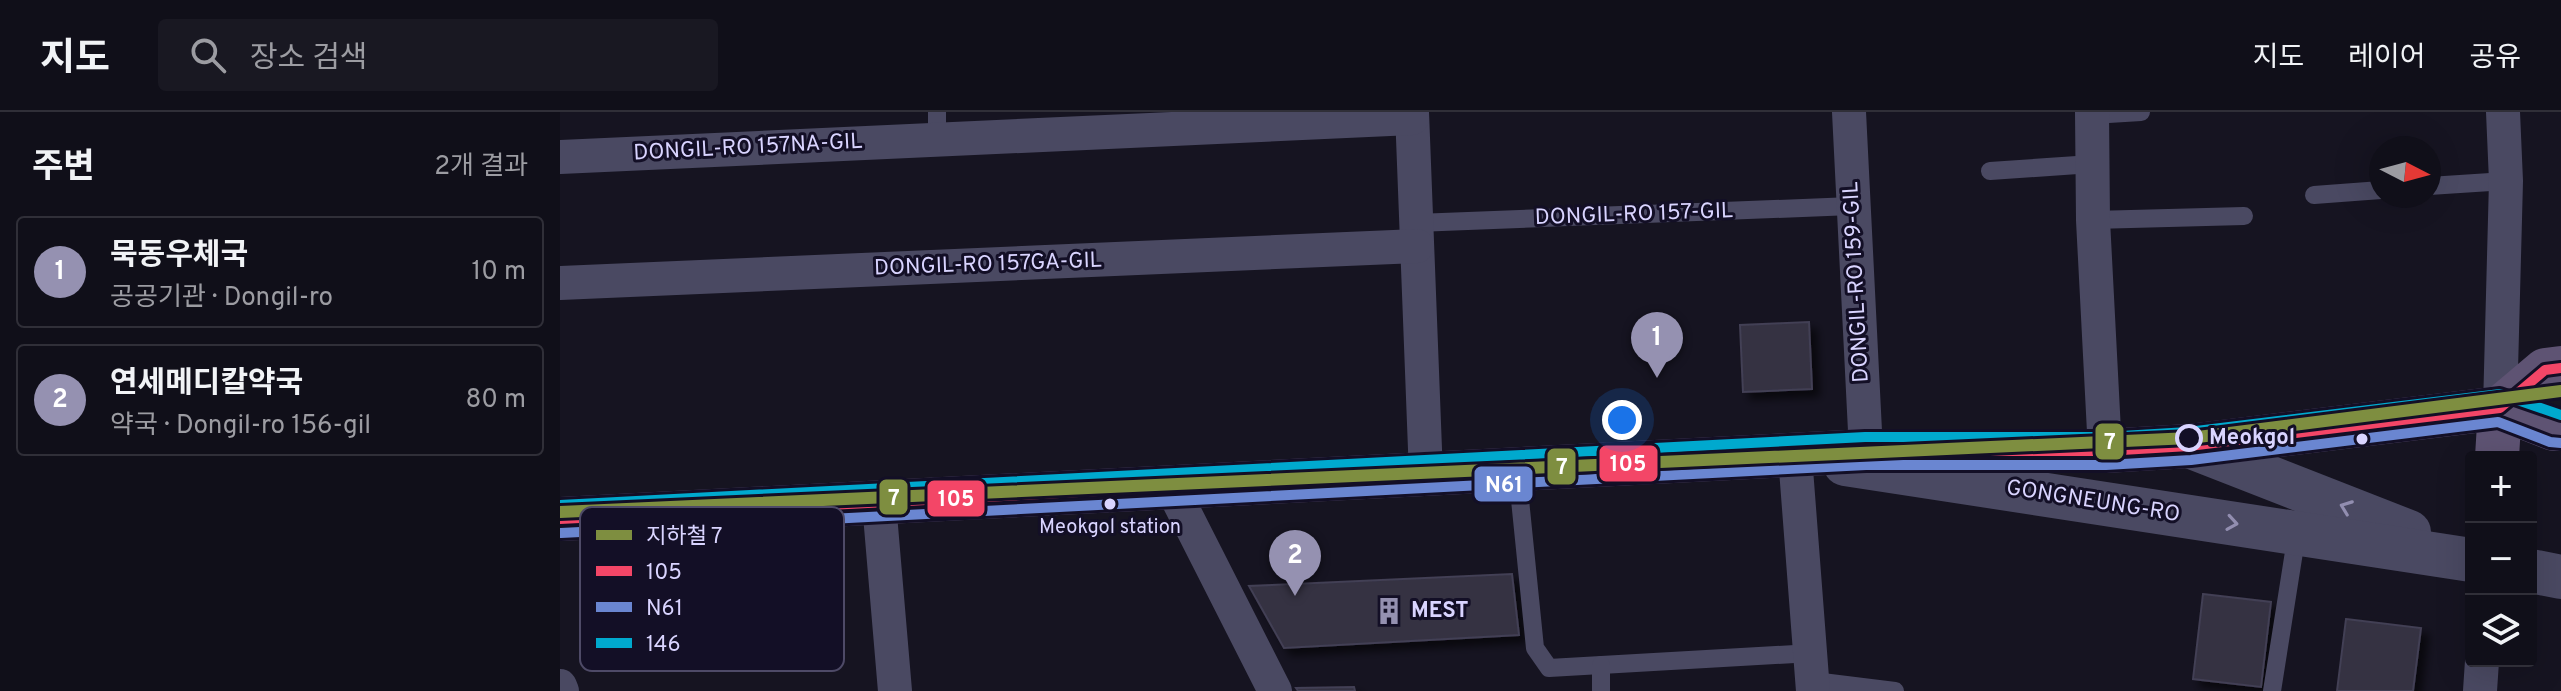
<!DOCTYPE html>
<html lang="ko">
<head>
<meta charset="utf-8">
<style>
  body { margin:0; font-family:Overpass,"Noto Sans KR",sans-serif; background:#191822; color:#f1f3f6 }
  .controls { position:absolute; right:24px; bottom:24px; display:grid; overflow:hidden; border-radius:8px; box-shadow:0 8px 32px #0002 }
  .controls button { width:72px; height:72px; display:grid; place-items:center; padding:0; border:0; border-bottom:2px solid #302f38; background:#100f19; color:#f1f3f6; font:40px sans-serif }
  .compass { position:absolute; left:1809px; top:24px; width:72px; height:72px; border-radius:50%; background:#100f19; box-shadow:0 8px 32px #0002; rotate:96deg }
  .you { position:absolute; left:1062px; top:308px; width:28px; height:28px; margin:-20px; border:6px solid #fff; border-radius:50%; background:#1a73e8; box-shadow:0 0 0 12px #1a73e833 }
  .badge { display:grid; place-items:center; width:52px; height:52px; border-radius:50%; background:#9591b1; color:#fff; font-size:26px; font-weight:700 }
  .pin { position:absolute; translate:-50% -66px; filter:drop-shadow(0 2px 4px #0008) }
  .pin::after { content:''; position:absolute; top:42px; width:28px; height:24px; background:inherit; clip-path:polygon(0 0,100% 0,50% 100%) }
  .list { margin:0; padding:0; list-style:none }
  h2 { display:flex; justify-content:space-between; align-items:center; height:104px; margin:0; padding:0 32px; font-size:34px }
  h2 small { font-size:26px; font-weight:400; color:#9c9ca2 }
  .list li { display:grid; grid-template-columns:52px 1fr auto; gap:24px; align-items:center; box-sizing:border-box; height:112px; margin:0 16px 16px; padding:0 16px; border:2px solid #302f38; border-radius:8px }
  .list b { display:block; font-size:30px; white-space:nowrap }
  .list p { margin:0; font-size:26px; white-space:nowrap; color:#9c9ca2 }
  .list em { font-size:26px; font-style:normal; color:#9c9ca2 }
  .icon { flex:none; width:44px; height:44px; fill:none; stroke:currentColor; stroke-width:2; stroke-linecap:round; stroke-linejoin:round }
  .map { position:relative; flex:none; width:2001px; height:579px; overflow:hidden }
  header { display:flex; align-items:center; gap:48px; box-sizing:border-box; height:112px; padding:0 40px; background:#100f19; border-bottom:2px solid #302f38 }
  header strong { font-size:38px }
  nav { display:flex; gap:44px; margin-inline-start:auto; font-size:28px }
  .search { width:560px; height:72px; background:#191822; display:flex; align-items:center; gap:20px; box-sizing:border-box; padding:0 28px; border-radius:8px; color:#9c9ca2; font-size:30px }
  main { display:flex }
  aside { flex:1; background:#100f19 }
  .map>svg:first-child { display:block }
  .building { fill:#343243; stroke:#433f54; stroke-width:2; filter:url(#shadow) }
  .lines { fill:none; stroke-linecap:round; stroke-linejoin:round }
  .service { stroke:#4a4962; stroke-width:18 }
  .minor { stroke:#4a4962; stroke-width:34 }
  .tertiary { stroke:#4a4962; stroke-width:44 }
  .primary { stroke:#5e5373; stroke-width:44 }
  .bus-1-casing { stroke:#130f26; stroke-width:16 }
  .bus-2-casing { stroke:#130f26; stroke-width:16 }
  .bus-3-casing { stroke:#130f26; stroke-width:16 }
  .bus-1 { stroke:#f34667; stroke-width:10 }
  .bus-2 { stroke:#6a86d1; stroke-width:10 }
  .bus-3 { stroke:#00a9ce; stroke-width:10 }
  .metro-1-casing { stroke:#130f26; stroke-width:18 }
  .metro-1 { stroke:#7e8e40; stroke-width:12 }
  .oneway { stroke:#928eb0 }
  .stop-dot { fill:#130f26; stroke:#d9d4ff; stroke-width:4 }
  .bus-dot { fill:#d9d4ff; stroke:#130f26; stroke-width:3 }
  .labels { text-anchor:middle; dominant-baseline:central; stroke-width:6; stroke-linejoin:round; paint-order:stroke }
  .bus-label { font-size:20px; fill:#d9d4ff; stroke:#130f26 }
  .street-label { font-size:22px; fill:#d9d4ff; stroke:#130f26 }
  .stop-label { font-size:22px; font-weight:bold; fill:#d9d4ff; stroke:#130f26; text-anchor:start }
  .poi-label { font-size:22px; font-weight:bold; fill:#d9d4ff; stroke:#130f26; text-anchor:start }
  .key { fill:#130f26; stroke:#4e4a67; stroke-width:2 }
  .key-label { font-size:22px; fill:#d9d4ff }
  .line-badge { stroke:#130f26; stroke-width:3 }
  .badge-label { font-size:22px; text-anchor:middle; font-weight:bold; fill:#fff }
</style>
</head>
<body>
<header>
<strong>지도</strong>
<div class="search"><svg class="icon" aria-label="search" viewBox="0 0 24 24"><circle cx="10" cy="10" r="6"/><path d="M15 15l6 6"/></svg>장소 검색</div>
<nav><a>지도</a><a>레이어</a><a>공유</a></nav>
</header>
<main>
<aside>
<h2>주변<small>2개 결과</small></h2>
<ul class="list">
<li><span class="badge">1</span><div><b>묵동우체국</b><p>공공기관 · Dongil-ro</p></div><em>10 m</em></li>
<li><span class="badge">2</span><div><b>연세메디칼약국</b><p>약국 · Dongil-ro 156-gil</p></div><em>80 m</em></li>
</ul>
</aside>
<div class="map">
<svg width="2001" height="579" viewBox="0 0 2001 579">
  <defs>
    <filter id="shadow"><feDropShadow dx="7" dy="7" stdDeviation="4" flood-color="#0009"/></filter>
  </defs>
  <rect width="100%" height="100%" fill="#161421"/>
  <!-- building -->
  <g class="building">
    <path d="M 1249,210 L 1252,277 L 1183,280 L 1180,213 Z"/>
    <path d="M 952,462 L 959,523 L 724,536 L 689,474 Z"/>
    <path d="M 1643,482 L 1711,490 L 1701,575 L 1633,567 Z"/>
    <path d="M 1786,507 L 1861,516 L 1853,579 L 1777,579 Z"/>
    <path d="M 794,575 L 795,579 L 738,579 L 736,576 Z"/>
  </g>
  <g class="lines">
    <!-- service -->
    <g class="service">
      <path d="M 377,0 L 377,27"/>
      <path d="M 1532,3 L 1581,0"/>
      <path d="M 1430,59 L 1532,52"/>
      <path d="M 1869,74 L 1946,69"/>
      <path d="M 1754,83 L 1821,78"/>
      <path d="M 1533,108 L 1684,104"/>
      <path d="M 856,111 L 1292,94"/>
      <path d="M 957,358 L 975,536 L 989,556 L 1252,541"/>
      <path d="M 1041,553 L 1041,579"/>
      <path d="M 1254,569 L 1335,579"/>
      <path d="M 1712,579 L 1737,421"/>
    </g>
    <!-- minor -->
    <g class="minor">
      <path d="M 852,0 L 866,363"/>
      <path d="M 1289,0 L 1306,339"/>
      <path d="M 1532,0 L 1533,108 L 1545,339"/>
      <path d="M 0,45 L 852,6"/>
      <path d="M 0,171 L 857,134"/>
      <path d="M 1940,296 L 1946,69 L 1943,0"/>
      <path d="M 1235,344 L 1253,579"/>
      <path d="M 612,376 L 715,579"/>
      <path d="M 319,391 L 335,579"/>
      <path d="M 0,574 L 2,579"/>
      <path d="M 1920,579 L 1922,549"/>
    </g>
    <!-- tertiary -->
    <g class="tertiary">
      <path d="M 1629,334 L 1849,420"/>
      <path d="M 1285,352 L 1911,448"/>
      <path d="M 1971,459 L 2001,465"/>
    </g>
    <!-- primary -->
    <g class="primary">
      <path d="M 1940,296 L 1985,258 L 2001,256"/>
      <path d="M 1937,345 L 1940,296"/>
      <path d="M 0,407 L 1306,339 L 1545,339 L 1629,334 L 1940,296 L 1994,317 L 2001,317"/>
    </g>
    <!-- bus-1 casing -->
    <g class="bus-1-casing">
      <path id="bus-1" d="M 0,407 L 1306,339 L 1545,339 L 1629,334 L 1940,296 L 1985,258 L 2001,256"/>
    </g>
    <!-- bus-2 casing -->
    <g class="bus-2-casing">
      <path id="bus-2" d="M 1,421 L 1306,353 L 1546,353 L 1631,348 L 1938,310 L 1990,330 L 2001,331"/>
    </g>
    <!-- bus-3 casing -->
    <g class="bus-3-casing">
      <path id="bus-3" d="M 0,393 L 1305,325 L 1545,325 L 1628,320 L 1940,282 L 2001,303"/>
    </g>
    <!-- bus-1 -->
    <use href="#bus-1" class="bus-1"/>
    <!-- bus-2 -->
    <use href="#bus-2" class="bus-2"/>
    <!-- bus-3 -->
    <use href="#bus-3" class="bus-3"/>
    <!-- metro-1 casing -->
    <g class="metro-1-casing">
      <path id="metro-1" d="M 0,400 L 1630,326 L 2001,279"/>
    </g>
    <!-- metro-1 -->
    <use href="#metro-1" class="metro-1"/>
  </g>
  <!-- one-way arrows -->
  <defs><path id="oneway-chevron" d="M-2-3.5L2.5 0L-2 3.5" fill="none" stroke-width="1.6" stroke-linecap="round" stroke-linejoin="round" transform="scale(2)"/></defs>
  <g class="oneway">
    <use href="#oneway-chevron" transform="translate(1786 395) rotate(-159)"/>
    <use href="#oneway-chevron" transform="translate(1672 411) rotate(9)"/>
  </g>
  <!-- icons -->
  <defs>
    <g id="building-bare" transform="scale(2.16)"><path d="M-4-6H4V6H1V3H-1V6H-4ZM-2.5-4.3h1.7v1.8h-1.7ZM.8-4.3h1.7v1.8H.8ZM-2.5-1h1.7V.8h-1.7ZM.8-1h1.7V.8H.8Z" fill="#9591b1" stroke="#130f26" stroke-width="2.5" paint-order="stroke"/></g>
  </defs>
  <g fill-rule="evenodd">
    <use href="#building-bare" x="829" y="499"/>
  </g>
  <!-- markers -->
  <circle class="stop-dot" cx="1629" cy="326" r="12"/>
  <g class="bus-dot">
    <circle cx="1802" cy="327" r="7"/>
    <circle cx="550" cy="392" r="7"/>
  </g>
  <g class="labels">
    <!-- bus labels -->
    <g class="bus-label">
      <text x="550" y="416">Meokgol station</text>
    </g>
    <!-- street labels -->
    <g class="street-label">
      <text transform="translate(188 36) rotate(-3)">DONGIL-RO 157NA-GIL</text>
      <text transform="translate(1074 103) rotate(-2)">DONGIL-RO 157-GIL</text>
      <text transform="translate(428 153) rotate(-2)">DONGIL-RO 157GA-GIL</text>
      <text transform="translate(1297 170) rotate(-93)">DONGIL-RO 159-GIL</text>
      <text transform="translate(1533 390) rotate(9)">GONGNEUNG-RO</text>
    </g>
    <!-- stop labels -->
    <g class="stop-label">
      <text x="1649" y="326">Meokgol</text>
    </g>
    <!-- poi labels -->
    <g class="poi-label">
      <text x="851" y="499">MEST</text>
    </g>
  </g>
  <!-- legend -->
  <rect x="20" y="395" width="264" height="164" rx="12" class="key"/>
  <rect x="36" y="418" width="36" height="10" fill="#7e8e40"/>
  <rect x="36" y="454" width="36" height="10" fill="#f34667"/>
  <rect x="36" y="490" width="36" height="10" fill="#6a86d1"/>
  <rect x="36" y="526" width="36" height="10" fill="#00a9ce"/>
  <g class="key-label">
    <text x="86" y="431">지하철 7</text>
    <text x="86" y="467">105</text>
    <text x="86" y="503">N61</text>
    <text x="86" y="539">146</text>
  </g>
  <g class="line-badge">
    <rect x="1534" y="310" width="31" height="39" rx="8" fill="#7e8e40"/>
    <rect x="1038" y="332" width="61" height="39" rx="8" fill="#f34667"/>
    <rect x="986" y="335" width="31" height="39" rx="8" fill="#7e8e40"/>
    <rect x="913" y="353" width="61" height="38" rx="8" fill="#6a86d1"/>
    <rect x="318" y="366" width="31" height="38" rx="8" fill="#7e8e40"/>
    <rect x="366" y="367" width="60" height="39" rx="8" fill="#f34667"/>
  </g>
  <g class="badge-label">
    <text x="1550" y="337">7</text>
    <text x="1068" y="359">105</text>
    <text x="1002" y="362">7</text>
    <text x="944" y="380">N61</text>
    <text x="334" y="393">7</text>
    <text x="396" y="394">105</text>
  </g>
</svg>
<div class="controls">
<button>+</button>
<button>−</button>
<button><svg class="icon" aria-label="layers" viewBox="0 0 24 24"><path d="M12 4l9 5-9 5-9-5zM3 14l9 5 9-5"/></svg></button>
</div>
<svg class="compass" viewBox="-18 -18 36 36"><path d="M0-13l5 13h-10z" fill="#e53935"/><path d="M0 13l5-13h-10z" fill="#9c9ca2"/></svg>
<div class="you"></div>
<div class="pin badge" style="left:1097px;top:266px">1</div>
<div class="pin badge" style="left:735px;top:484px">2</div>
</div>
</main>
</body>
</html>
